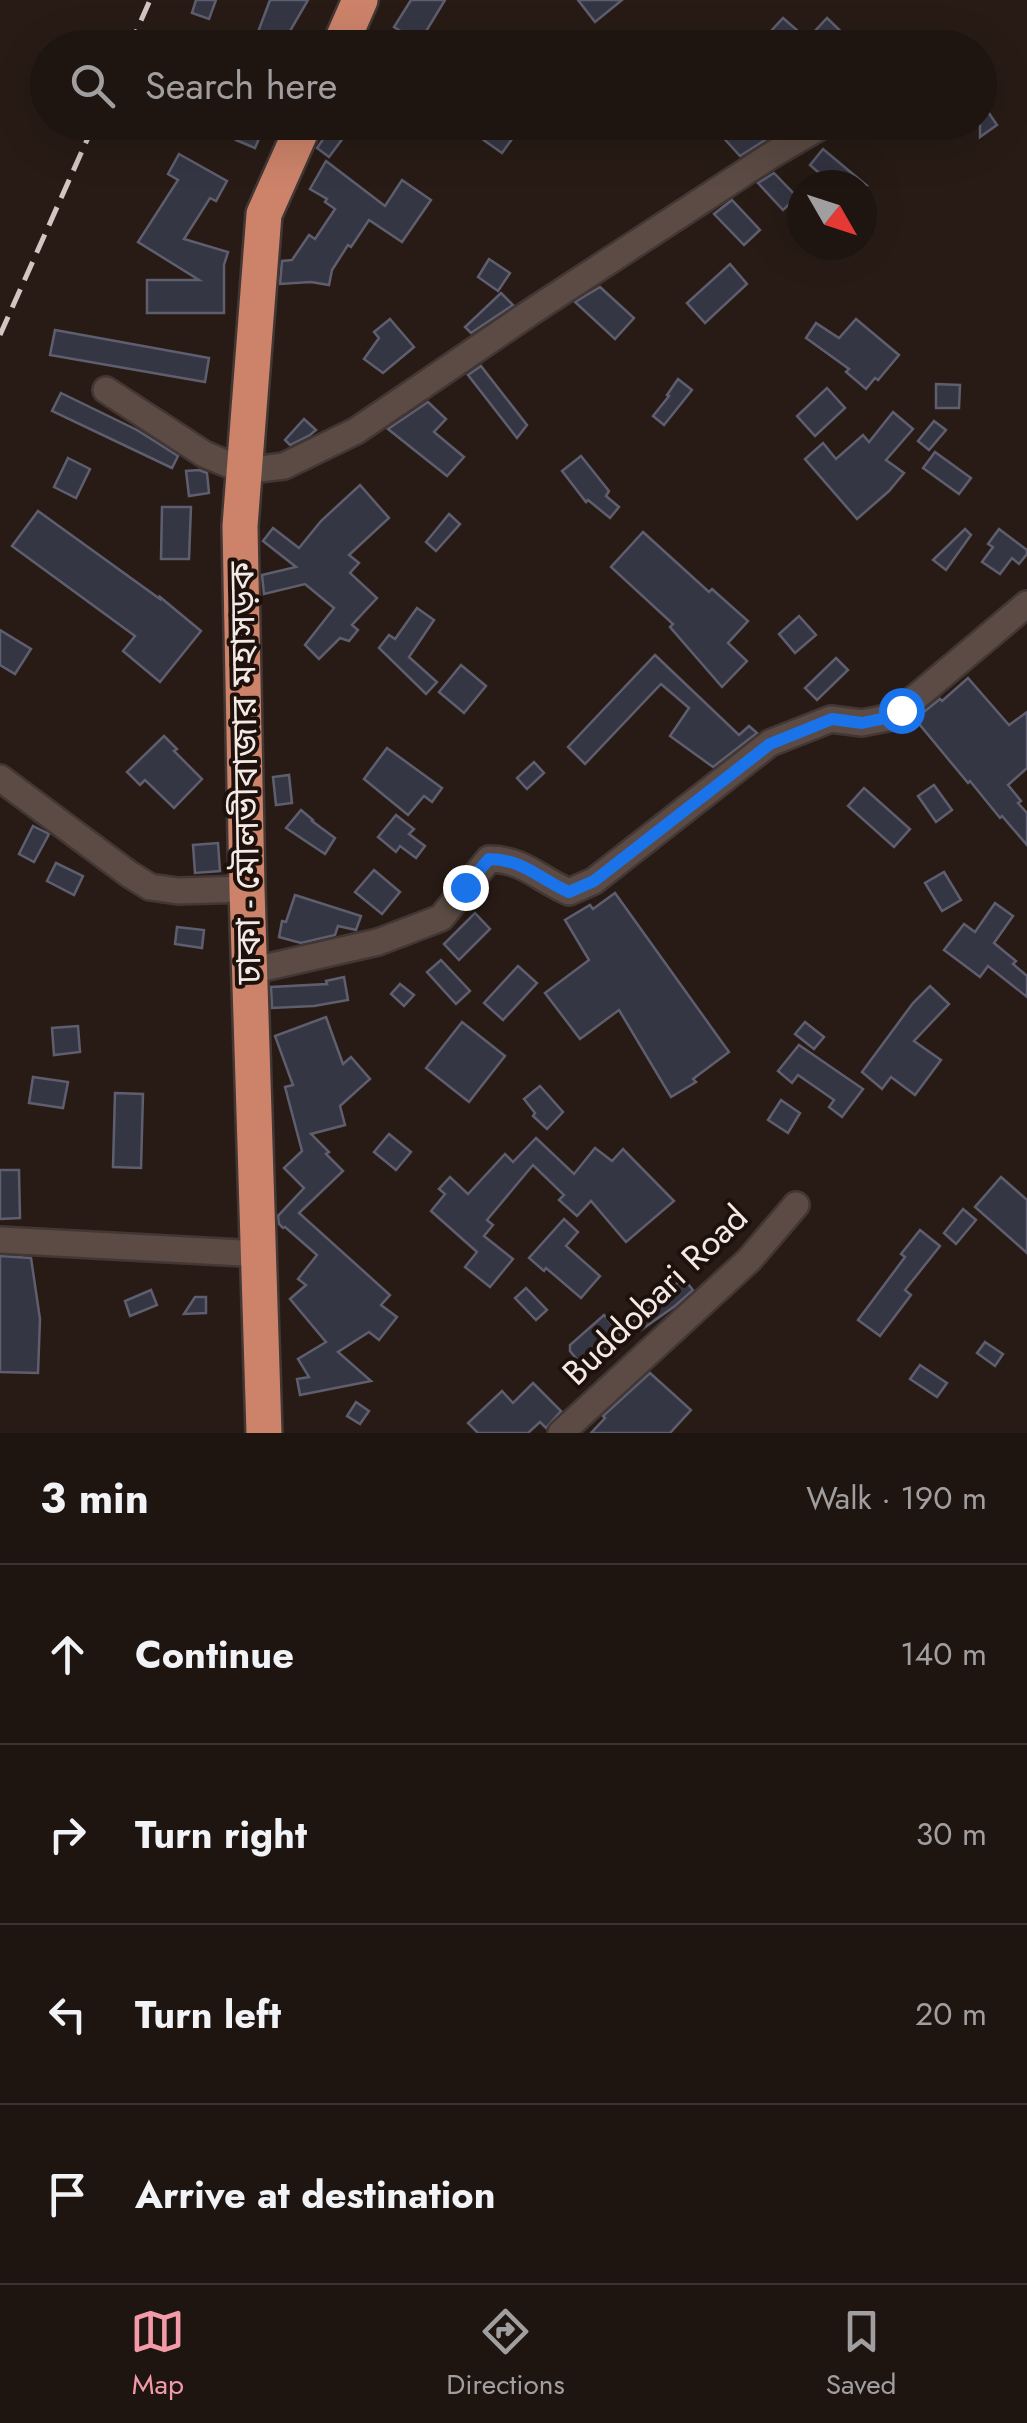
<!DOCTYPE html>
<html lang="en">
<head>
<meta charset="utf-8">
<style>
  body { margin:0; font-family:Jost,"Noto Sans Bengali",sans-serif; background:#2b211e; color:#f1f3f6 }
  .compass { position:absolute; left:787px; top:170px; width:90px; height:90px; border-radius:50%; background:#1e1410; box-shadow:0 10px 40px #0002; rotate:129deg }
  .stop { position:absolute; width:30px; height:30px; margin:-22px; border:8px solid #1a73e8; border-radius:50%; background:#fff }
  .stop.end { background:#1a73e8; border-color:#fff; box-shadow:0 2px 10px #0008 }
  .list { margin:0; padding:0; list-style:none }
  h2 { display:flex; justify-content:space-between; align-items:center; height:130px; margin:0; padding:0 40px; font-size:42px }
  h2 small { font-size:32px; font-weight:400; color:#a19e9f }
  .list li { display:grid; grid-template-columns:65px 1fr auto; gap:30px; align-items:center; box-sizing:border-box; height:180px; padding:0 40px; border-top:2px solid #3c3330 }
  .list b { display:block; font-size:38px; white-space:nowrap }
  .list em { font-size:32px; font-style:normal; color:#a19e9f }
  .icon { flex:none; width:55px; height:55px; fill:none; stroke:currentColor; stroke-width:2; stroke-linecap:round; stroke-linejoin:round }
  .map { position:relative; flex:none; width:1027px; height:1433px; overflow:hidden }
  .search { position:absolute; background:#1e1410; box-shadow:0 10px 40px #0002; left:30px; right:30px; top:30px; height:110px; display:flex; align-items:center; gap:25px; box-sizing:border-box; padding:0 35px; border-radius:55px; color:#a19e9f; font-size:38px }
  .sheet { height:850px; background:#1e1410 }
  nav { display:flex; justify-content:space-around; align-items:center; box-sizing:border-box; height:140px; border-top:2px solid #3c3330; background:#1e1410; font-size:28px; color:#a19e9f }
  nav a { display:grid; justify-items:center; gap:5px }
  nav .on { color:#f39aa8 }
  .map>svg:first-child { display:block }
  .building { fill:#353644; stroke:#5e5e6e; stroke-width:2.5 }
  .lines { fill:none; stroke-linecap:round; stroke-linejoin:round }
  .minor-casing { stroke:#423734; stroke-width:30 }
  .highway-casing { stroke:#423734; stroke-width:40 }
  .minor { stroke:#5b4b44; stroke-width:25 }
  .highway { stroke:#cc836a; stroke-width:35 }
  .rail { stroke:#d1c6c2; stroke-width:5; stroke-dasharray:20 10; stroke-linecap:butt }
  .route { stroke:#1a73e8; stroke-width:12 }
  .labels { text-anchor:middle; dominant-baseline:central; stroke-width:8; stroke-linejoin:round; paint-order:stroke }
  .street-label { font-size:35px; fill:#f3e9e5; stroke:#1e110c }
</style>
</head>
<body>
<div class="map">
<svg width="1027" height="1433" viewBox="0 0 1027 1433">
  <rect width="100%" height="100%" fill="#281b15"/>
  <!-- building -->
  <g class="building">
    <path d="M 196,0 L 216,0 L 209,19 L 192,13 Z"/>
    <path d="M 270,0 L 308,0 L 290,31 L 300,35 L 295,48 L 252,48 Z"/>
    <path d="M 411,0 L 445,0 L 416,48 L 386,48 L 399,30 L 394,27 Z"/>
    <path d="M 578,0 L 622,0 L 595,22 Z"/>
    <path d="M 783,18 L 806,38 L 797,48 L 791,48 L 772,30 Z"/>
    <path d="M 827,18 L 858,48 L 830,48 L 814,32 Z"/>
    <path d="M 980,100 L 997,125 L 980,137 Z"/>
    <path d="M 244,122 L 266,122 L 255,148 L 236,140 Z"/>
    <path d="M 335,122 L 355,122 L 329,157 L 317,148 Z"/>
    <path d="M 458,122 L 497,122 L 515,135 L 502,153 Z"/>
    <path d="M 709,122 L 787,122 L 773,135 L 740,156 Z"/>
    <path d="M 823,149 L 866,185 L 833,185 L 810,165 Z"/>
    <path d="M 179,154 L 227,181 L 216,201 L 210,198 L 184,239 L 228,252 L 224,265 L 224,313 L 147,313 L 147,280 L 199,280 L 138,242 L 178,180 L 168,174 Z"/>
    <path d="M 326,161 L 385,206 L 402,180 L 431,200 L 402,242 L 369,220 L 351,247 L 348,245 L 332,270 L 329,285 L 311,282 L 280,284 L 282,261 L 292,260 L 309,235 L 315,239 L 335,209 L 325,202 L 327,199 L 310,189 Z"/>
    <path d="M 774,173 L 797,197 L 783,210 L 758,183 Z"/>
    <path d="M 732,200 L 760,230 L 744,245 L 714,214 Z"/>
    <path d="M 489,259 L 510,273 L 498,291 L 478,277 Z"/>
    <path d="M 730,264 L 747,284 L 705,323 L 687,303 Z"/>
    <path d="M 600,287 L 634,318 L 615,339 L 575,302 Z"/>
    <path d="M 501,293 L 513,305 L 471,333 L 465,327 Z"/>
    <path d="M 390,319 L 414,347 L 383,373 L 364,359 L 379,338 L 374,332 Z"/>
    <path d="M 856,319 L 899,355 L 878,380 L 875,378 L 866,389 L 846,372 L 849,369 L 806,338 L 816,323 L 839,338 Z"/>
    <path d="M 55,330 L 209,358 L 205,382 L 50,355 Z"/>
    <path d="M 481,366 L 527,425 L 517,438 L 468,375 Z"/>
    <path d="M 678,379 L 692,390 L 664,425 L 653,416 L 669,396 L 667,395 Z"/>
    <path d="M 936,384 L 960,385 L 959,408 L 936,408 Z"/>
    <path d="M 827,388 L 845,408 L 815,436 L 797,416 Z"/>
    <path d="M 61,393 L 137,430 L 178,456 L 172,468 L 52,411 Z"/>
    <path d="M 428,402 L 446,419 L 434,432 L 464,457 L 447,476 L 388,429 Z"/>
    <path d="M 893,412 L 913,429 L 886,460 L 904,473 L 889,491 L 857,519 L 805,459 L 823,443 L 836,459 L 863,435 L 869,442 Z"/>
    <path d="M 304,419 L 316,430 L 310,435 L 290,445 L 285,440 Z"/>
    <path d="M 934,421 L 946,430 L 929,450 L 918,441 Z"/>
    <path d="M 935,452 L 971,478 L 959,494 L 923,468 Z"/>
    <path d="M 581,456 L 609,491 L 606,496 L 619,507 L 610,518 L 588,500 L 586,502 L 562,471 Z"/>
    <path d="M 68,458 L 90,469 L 76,498 L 54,487 Z"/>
    <path d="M 199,470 L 207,473 L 209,493 L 189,496 L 186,471 Z"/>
    <path d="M 360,485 L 389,518 L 349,555 L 359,563 L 350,573 L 377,598 L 352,625 L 358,630 L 349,641 L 340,638 L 319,659 L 305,645 L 334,608 L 305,584 L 264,594 L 262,575 L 296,567 L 263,541 L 273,528 L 299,548 L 321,521 Z"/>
    <path d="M 162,507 L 191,507 L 189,559 L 161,559 Z"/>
    <path d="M 38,511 L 160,599 L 160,597 L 201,631 L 160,682 L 123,651 L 135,636 L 12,546 Z"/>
    <path d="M 449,514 L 460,524 L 436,551 L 426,542 Z"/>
    <path d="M 965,529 L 971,535 L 946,570 L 933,560 Z"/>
    <path d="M 999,529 L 1027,550 L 1027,554 L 1019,564 L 1012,558 L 1000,574 L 982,562 L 993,547 L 988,544 Z"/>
    <path d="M 643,532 L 709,592 L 712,589 L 748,621 L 728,643 L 747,661 L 722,687 L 670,627 L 673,624 L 611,567 Z"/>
    <path d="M 417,608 L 434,620 L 409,657 L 437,682 L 426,694 L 379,648 L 389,635 L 395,639 Z"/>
    <path d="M 799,616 L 816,635 L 795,653 L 779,634 Z"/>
    <path d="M 0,630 L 31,649 L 15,674 L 0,665 Z"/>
    <path d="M 655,655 L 739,735 L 749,726 L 757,733 L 713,767 L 670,736 L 689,708 L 661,684 L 585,764 L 568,747 Z"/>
    <path d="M 836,658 L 848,670 L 817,700 L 805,688 Z"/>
    <path d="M 461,665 L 486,686 L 464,713 L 439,692 Z"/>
    <path d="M 968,678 L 1009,725 L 1027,712 L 1027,768 L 1008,785 L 1021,801 L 1018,803 L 1027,813 L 1027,845 L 1002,816 L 1000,818 L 970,781 L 968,783 L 915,719 L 940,699 L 942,701 Z"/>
    <path d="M 164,736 L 177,749 L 174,751 L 202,779 L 174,808 L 145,780 L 140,785 L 127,772 Z"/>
    <path d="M 387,748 L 442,788 L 432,802 L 424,796 L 408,815 L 364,779 Z"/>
    <path d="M 534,762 L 544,773 L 527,789 L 517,778 Z"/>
    <path d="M 289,775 L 292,803 L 276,805 L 273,777 Z"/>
    <path d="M 934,785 L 952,810 L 936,822 L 918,796 Z"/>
    <path d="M 864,788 L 910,829 L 894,847 L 848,806 Z"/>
    <path d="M 301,810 L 313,820 L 312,821 L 335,838 L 325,854 L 286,828 Z"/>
    <path d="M 396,815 L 414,829 L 409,834 L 425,846 L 416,858 L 400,846 L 396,852 L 378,837 Z"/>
    <path d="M 33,826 L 49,834 L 34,862 L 19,854 Z"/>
    <path d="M 218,843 L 220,871 L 195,873 L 193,845 Z"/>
    <path d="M 56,863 L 83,876 L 74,895 L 47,881 Z"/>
    <path d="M 374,870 L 400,892 L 382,914 L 355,892 Z"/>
    <path d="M 944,872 L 961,900 L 942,911 L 925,883 Z"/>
    <path d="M 615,893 L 729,1052 L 693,1079 L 696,1082 L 671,1097 L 619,1010 L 580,1039 L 545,993 L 589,960 L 565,920 L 590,905 L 593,909 Z"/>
    <path d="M 295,895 L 361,916 L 356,930 L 338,926 L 335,935 L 301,943 L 279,937 L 282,921 L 286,922 Z"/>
    <path d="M 995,903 L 1013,916 L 994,943 L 1016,961 L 1013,964 L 1027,976 L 1027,997 L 988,966 L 980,977 L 944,950 L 964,924 L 975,932 Z"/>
    <path d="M 475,913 L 490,929 L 459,960 L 444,944 Z"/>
    <path d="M 177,927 L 204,930 L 202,948 L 175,944 Z"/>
    <path d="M 441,960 L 470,991 L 456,1004 L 427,972 Z"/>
    <path d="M 518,966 L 537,983 L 503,1020 L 484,1003 Z"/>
    <path d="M 344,977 L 348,1000 L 314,1006 L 272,1008 L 271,987 L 327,984 L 326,981 Z"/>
    <path d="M 400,984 L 414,995 L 404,1006 L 391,994 Z"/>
    <path d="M 930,986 L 949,1004 L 914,1041 L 941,1060 L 915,1095 L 891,1077 L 882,1089 L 862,1072 L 913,1003 Z"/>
    <path d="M 326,1017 L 343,1064 L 351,1057 L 370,1079 L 340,1106 L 345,1125 L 311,1134 L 329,1152 L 326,1154 L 343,1171 L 299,1213 L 390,1295 L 381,1305 L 397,1317 L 379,1340 L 369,1332 L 338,1352 L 371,1381 L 300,1395 L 297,1379 L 309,1377 L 298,1359 L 326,1342 L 290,1299 L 306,1285 L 298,1279 L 317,1255 L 285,1227 L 283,1228 L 279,1224 L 278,1216 L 304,1188 L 284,1168 L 302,1151 L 285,1087 L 293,1085 L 275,1036 Z"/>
    <path d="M 462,1022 L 505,1056 L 469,1102 L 426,1068 Z"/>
    <path d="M 805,1022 L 824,1037 L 814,1049 L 795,1034 Z"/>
    <path d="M 78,1026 L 80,1052 L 54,1055 L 52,1028 Z"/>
    <path d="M 799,1045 L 863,1089 L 842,1117 L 829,1107 L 834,1100 L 798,1075 L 792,1083 L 778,1071 Z"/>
    <path d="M 33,1077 L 68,1082 L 63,1108 L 29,1103 Z"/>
    <path d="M 540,1086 L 563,1112 L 547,1129 L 533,1116 L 535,1113 L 524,1099 Z"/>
    <path d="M 115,1093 L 143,1094 L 141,1168 L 113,1167 Z"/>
    <path d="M 781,1100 L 800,1113 L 788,1133 L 768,1120 Z"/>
    <path d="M 389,1134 L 411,1152 L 396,1170 L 374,1152 Z"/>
    <path d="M 536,1138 L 574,1174 L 595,1148 L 612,1161 L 623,1149 L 674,1201 L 626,1242 L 591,1201 L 577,1216 L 559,1200 L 564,1195 L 533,1165 L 487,1220 L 493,1225 L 484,1236 L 513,1259 L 490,1287 L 465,1267 L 477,1252 L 431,1211 L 445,1194 L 439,1189 L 450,1177 L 468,1194 L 505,1154 L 513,1162 Z"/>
    <path d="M 0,1170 L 19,1170 L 20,1218 L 0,1219 Z"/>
    <path d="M 1001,1177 L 1027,1200 L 1027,1253 L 975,1207 Z"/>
    <path d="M 963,1209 L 976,1220 L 956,1244 L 944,1233 Z"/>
    <path d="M 564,1219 L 578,1232 L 566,1246 L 600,1276 L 581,1298 L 546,1268 L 544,1271 L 529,1258 Z"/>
    <path d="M 920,1230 L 940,1246 L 905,1290 L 911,1295 L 880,1336 L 858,1320 L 905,1257 L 901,1254 Z"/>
    <path d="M 0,1256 L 31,1258 L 40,1319 L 38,1373 L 0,1372 Z"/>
    <path d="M 683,1278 L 693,1290 L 675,1306 L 641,1330 L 634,1321 Z"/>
    <path d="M 526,1288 L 547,1310 L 536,1320 L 515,1298 Z"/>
    <path d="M 151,1290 L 157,1305 L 130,1316 L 125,1301 Z"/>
    <path d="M 195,1297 L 206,1297 L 206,1313 L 184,1314 Z"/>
    <path d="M 604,1315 L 621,1335 L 584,1368 L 570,1351 L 570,1345 Z"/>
    <path d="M 985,1342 L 1003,1354 L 995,1366 L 977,1353 Z"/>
    <path d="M 920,1365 L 947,1383 L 937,1397 L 910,1379 Z"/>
    <path d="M 650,1373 L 691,1410 L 670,1433 L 591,1433 L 605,1418 L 603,1416 Z"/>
    <path d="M 533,1383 L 561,1411 L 546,1428 L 540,1422 L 528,1433 L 478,1433 L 468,1423 L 502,1391 L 513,1403 Z"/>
    <path d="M 356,1402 L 369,1411 L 360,1424 L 347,1416 Z"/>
  </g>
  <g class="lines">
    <!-- minor casing -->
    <g class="minor-casing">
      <g id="minor">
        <path d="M 106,390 L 204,454 L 244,471 L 284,466 L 356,431 L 531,312 L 770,156 L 828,122"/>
        <path d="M 0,778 L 129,874 L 150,887 L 178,891 L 247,889"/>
        <path d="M 250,971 L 378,942 L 441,918 L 489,859 C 523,859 539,879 569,892 L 594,881 L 770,743 L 831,719 L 862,723 L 887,718 L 901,710 L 1027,604"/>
        <path d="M 0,1240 L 259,1254"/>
        <path d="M 561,1433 L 749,1260 L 796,1205"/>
      </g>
    </g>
    <!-- highway casing -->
    <g class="highway-casing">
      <g id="highway">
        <path d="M 339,48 L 360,0"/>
        <path d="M 264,1433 L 247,889 L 240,526 L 264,214 L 305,122"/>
      </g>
    </g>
    <!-- minor -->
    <use href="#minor" class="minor"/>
    <!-- highway -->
    <use href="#highway" class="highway"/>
    <!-- rail -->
    <g class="rail">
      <path d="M 129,48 L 150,0"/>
      <path d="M 0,335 L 95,122"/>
    </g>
  </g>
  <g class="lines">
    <!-- route -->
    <path class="route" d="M 465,887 L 489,859 C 522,859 540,879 569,892 L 594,881 L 770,744 L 832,719 L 862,723 L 886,718 L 901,710"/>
  </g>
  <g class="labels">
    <!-- street labels -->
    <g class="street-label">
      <text transform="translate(245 773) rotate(-91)">ঢাকা - মৌলভীবাজার মহাসড়ক</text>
      <text transform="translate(655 1295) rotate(-44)">Buddobari Road</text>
    </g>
  </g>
</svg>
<svg class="compass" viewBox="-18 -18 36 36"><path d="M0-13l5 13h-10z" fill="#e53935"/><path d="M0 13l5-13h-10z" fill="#a19e9f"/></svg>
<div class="stop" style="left:901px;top:710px"></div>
<div class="stop end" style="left:465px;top:887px"></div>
<div class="search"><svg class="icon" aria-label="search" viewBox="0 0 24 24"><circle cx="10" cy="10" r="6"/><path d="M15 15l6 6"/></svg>Search here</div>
</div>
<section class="sheet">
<h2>3 min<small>Walk · 190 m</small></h2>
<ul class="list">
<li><svg class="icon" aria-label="ahead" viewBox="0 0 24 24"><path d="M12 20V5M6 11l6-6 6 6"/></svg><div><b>Continue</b></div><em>140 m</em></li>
<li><svg class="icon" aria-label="right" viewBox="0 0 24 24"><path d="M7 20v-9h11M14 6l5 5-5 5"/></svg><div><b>Turn right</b></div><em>30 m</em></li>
<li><svg class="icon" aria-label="left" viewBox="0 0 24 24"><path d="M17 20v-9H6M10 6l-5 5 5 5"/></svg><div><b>Turn left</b></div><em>20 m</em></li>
<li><svg class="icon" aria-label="arrive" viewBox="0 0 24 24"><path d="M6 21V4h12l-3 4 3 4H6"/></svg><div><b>Arrive at destination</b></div></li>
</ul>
</section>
<nav>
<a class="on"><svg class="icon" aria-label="map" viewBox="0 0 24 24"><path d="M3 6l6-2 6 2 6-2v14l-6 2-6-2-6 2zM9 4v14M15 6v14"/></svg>Map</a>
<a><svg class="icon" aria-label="directions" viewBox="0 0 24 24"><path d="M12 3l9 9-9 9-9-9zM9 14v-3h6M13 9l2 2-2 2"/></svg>Directions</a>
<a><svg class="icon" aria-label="saved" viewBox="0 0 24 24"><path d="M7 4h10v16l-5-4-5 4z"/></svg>Saved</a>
</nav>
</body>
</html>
